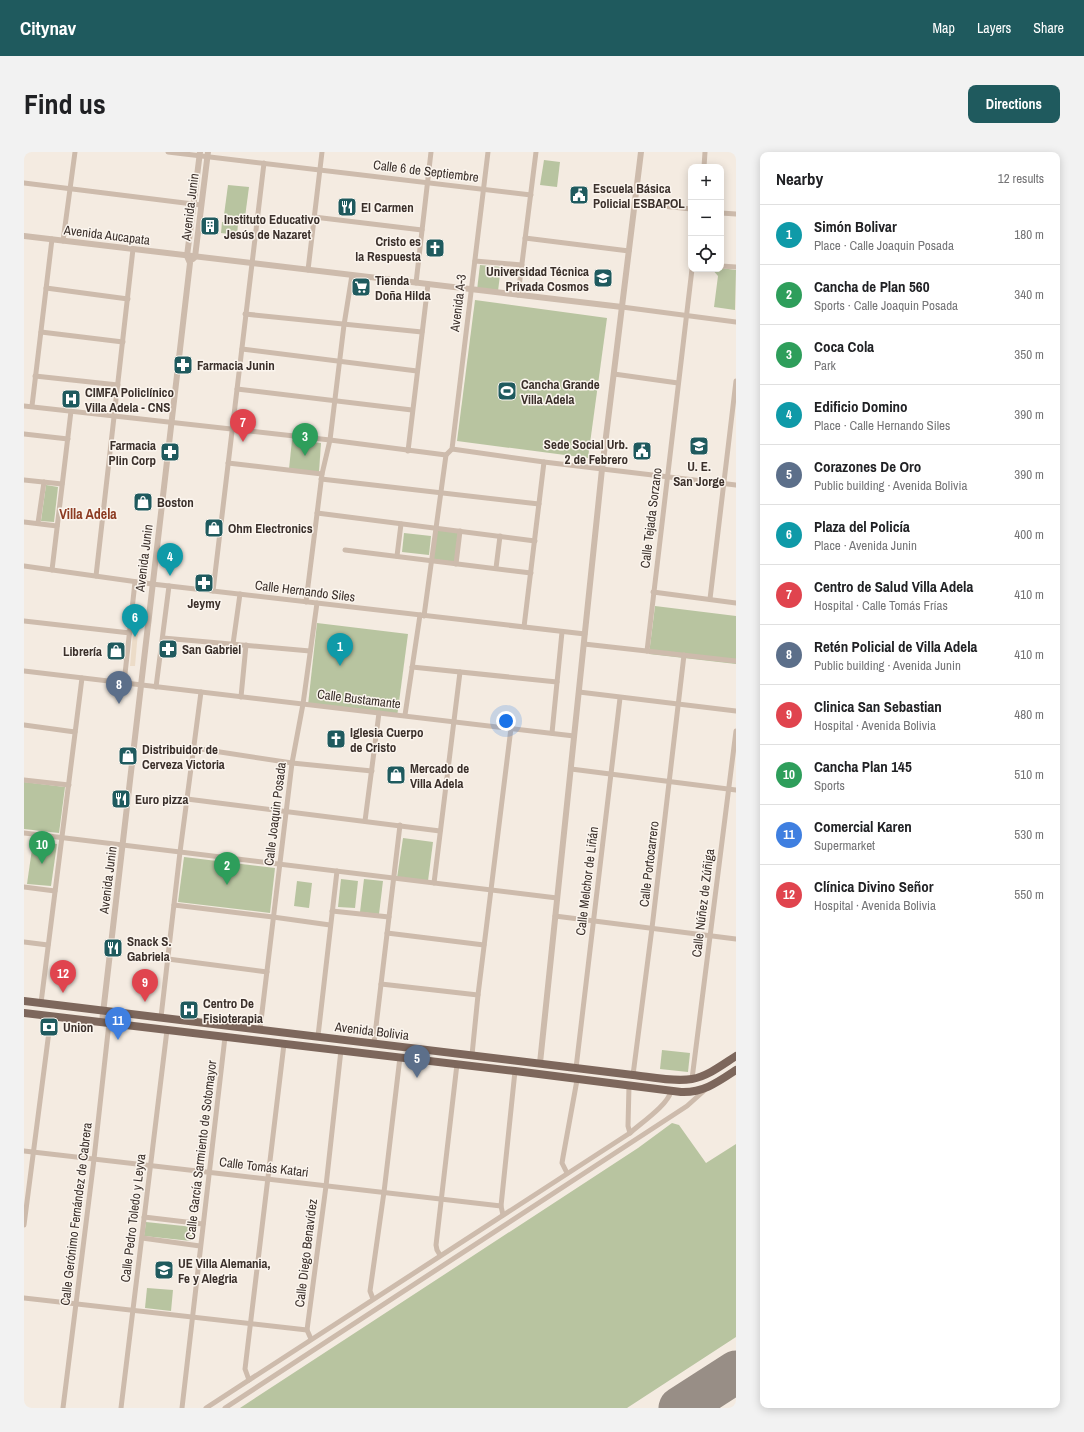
<!DOCTYPE html>
<html lang="en">
<head>
<meta charset="utf-8">
<style>
  body { margin:0; font-family:"Archivo Narrow",sans-serif; background:#f2f2f2; color:#202124 }
  .controls { position:absolute; right:12px; top:12px; display:grid; overflow:hidden; border-radius:8px; box-shadow:0 2px 10px #0003 }
  .controls button { width:36px; height:36px; display:grid; place-items:center; padding:0; border:0; border-bottom:1px solid #e0e0e0; background:#fff; color:#202124; font:20px sans-serif }
  .you { position:absolute; left:482px; top:569px; width:14px; height:14px; margin:-10px; border:3px solid #fff; border-radius:50%; background:#1a73e8; box-shadow:0 0 0 6px #1a73e833 }
  .badge { display:grid; place-items:center; width:26px; height:26px; border-radius:50%; background:#1f5a5e; color:#fff; font-size:13px; font-weight:700 }
  .pin { position:absolute; translate:-50% -33px; filter:drop-shadow(0 1px 2px #0008) }
  .pin::after { content:''; position:absolute; top:21px; width:14px; height:12px; background:inherit; clip-path:polygon(0 0,100% 0,50% 100%) }
  .list { margin:0; padding:0; list-style:none }
  h2 { display:flex; justify-content:space-between; align-items:center; height:52px; margin:0; padding:0 16px; font-size:17px }
  h2 small { font-size:13px; font-weight:400; color:#757577 }
  .list li { display:grid; grid-template-columns:26px 1fr auto; gap:12px; align-items:center; box-sizing:border-box; height:60px; padding:0 16px; border-top:1px solid #e0e0e0 }
  .list b { display:block; font-size:15px; white-space:nowrap }
  .list p { margin:0; font-size:13px; white-space:nowrap; color:#757577 }
  .list em { font-size:13px; font-style:normal; color:#757577 }
  .icon { flex:none; width:22px; height:22px; fill:none; stroke:currentColor; stroke-width:2; stroke-linecap:round; stroke-linejoin:round }
  .map { position:relative; flex:none; width:712px; height:1256px; overflow:hidden; border-radius:8px }
  header { display:flex; align-items:center; gap:24px; box-sizing:border-box; height:56px; padding:0 20px; background:#1f5a5e; color:#fff }
  header strong { font-size:19px }
  nav { display:flex; gap:22px; margin-inline-start:auto; font-size:14px }
  .intro { display:flex; align-items:center; justify-content:space-between; box-sizing:border-box; height:96px; padding:0 24px }
  h1 { margin:0; font-size:28px }
  .button { padding:10px 18px; border-radius:8px; background:#1f5a5e; color:#fff; font-size:14px; font-weight:700 }
  main { display:flex; gap:24px; padding:0 24px }
  aside { flex:1; background:#fff; border-radius:8px; box-shadow:0 2px 10px #0003 }
  .map>svg:first-child { display:block }
  .green { fill:#b8c4a0 }
  .plaza { fill:#ecdcc8 }
  .lines { fill:none; stroke-linecap:round; stroke-linejoin:round }
  .runway { stroke:#988e86; stroke-width:43 }
  .minor { stroke:#cdbbac; stroke-width:5 }
  .tertiary { stroke:#cdbbac; stroke-width:6 }
  .primary { stroke:#7d675c; stroke-width:8 }
  .labels { text-anchor:middle; dominant-baseline:central; stroke-width:3; stroke-linejoin:round; paint-order:stroke }
  .street-label { font-size:13px; fill:#3b302b; stroke:#fbf5ee }
  .poi-label { font-size:13px; font-weight:bold; fill:#3b302b; stroke:#fbf5ee; text-anchor:start }
  .neighbourhood-label { font-size:14px; font-weight:bold; fill:#8c3b22; stroke:#fbf5ee }
</style>
</head>
<body>
<header>
<strong>Citynav</strong>
<nav><a>Map</a><a>Layers</a><a>Share</a></nav>
</header>
<div class="intro"><h1>Find us</h1><a class="button">Directions</a></div>
<main>
<div class="map">
<svg width="712" height="1256" viewBox="0 0 712 1256">
  <rect width="100%" height="100%" fill="#f4ebe1"/>
  <!-- green -->
  <g class="green">
    <path d="M 520,8 L 536,10 L 533,35 L 516,33 Z"/>
    <path d="M 204,33 L 225,35 L 221,65 L 200,63 Z"/>
    <path d="M 198,70 L 214,72 L 213,83 L 197,81 Z"/>
    <path d="M 456,113 L 477,115 L 474,139 L 453,138 Z"/>
    <path d="M 697,116 L 712,118 L 711,158 L 690,155 L 694,124 L 688,117 L 697,117 Z"/>
    <path d="M 451,148 L 583,166 L 564,306 L 433,289 Z"/>
    <path d="M 268,288 L 297,291 L 295,320 L 265,317 Z"/>
    <path d="M 22,333 L 34,335 L 30,370 L 17,369 Z"/>
    <path d="M 413,378 L 435,381 L 431,410 L 409,407 Z"/>
    <path d="M 380,381 L 407,384 L 405,403 L 378,400 Z"/>
    <path d="M 631,454 L 712,464 L 712,512 L 625,502 Z"/>
    <path d="M 293,471 L 384,482 L 373,565 L 284,553 Z"/>
    <path d="M 0,630 L 41,635 L 35,681 L 0,677 Z"/>
    <path d="M 379,686 L 409,690 L 404,729 L 373,726 Z"/>
    <path d="M 9,690 L 33,692 L 27,734 L 3,732 Z"/>
    <path d="M 160,705 L 251,716 L 246,761 L 154,750 Z"/>
    <path d="M 317,727 L 334,729 L 331,756 L 314,755 Z"/>
    <path d="M 340,727 L 359,729 L 355,762 L 336,760 Z"/>
    <path d="M 273,729 L 288,731 L 285,756 L 270,754 Z"/>
    <path d="M 638,898 L 666,901 L 664,920 L 636,917 Z"/>
    <path d="M 648,971 L 655,973 L 682,1011 L 712,992 L 712,1185 L 603,1256 L 216,1256 L 614,996 Z"/>
    <path d="M 122,1070 L 169,1075 L 167,1089 L 120,1084 Z"/>
    <path d="M 123,1136 L 149,1138 L 147,1159 L 121,1156 Z"/>
  </g>
  <!-- plaza -->
  <path class="plaza" d="M 111,457 L 116,457 L 111,514 L 106,514 Z"/>
  <g class="lines">
    <!-- runway -->
    <path class="runway" d="M 656,1256 L 712,1220"/>
    <!-- minor -->
    <g class="minor">
      <path d="M 144,0 L 507,43"/>
      <path d="M 680,15 L 681,0"/>
      <path d="M 0,31 L 177,53"/>
      <path d="M 611,51 L 667,57"/>
      <path d="M 697,61 L 712,62"/>
      <path d="M 290,65 L 398,78"/>
      <path d="M 501,86 L 605,99"/>
      <path d="M 39,89 L 51,0"/>
      <path d="M 451,109 L 498,113"/>
      <path d="M 697,114 L 712,115"/>
      <path d="M 284,118 L 298,0"/>
      <path d="M 392,131 L 407,0"/>
      <path d="M 22,136 L 104,147"/>
      <path d="M 494,143 L 512,0"/>
      <path d="M 598,155 L 712,170"/>
      <path d="M 221,162 L 398,180"/>
      <path d="M 17,180 L 99,190"/>
      <path d="M 218,197 L 393,219"/>
      <path d="M 590,222 L 654,231"/>
      <path d="M 11,224 L 94,233"/>
      <path d="M 213,237 L 388,258"/>
      <path d="M 0,254 L 306,288 L 422,303"/>
      <path d="M 8,254 L 28,87"/>
      <path d="M 0,282 L 44,287"/>
      <path d="M 428,297 L 520,310 L 712,333"/>
      <path d="M 384,299 L 404,132"/>
      <path d="M 422,303 L 428,297 L 464,0"/>
      <path d="M 204,311 L 298,322"/>
      <path d="M 297,327 L 515,352"/>
      <path d="M 0,328 L 38,332"/>
      <path d="M 293,361 L 511,389"/>
      <path d="M 0,370 L 33,374"/>
      <path d="M 14,371 L 20,330"/>
      <path d="M 321,398 L 507,421"/>
      <path d="M 373,404 L 377,372"/>
      <path d="M 432,412 L 436,379"/>
      <path d="M 0,414 L 128,432 L 561,482"/>
      <path d="M 472,416 L 476,384"/>
      <path d="M 28,418 L 47,259"/>
      <path d="M 72,424 L 109,97"/>
      <path d="M 189,439 L 240,11"/>
      <path d="M 629,440 L 712,451"/>
      <path d="M 686,447 L 712,229"/>
      <path d="M 282,450 L 298,322 L 306,288 L 320,173 L 328,123"/>
      <path d="M 400,464 L 422,303"/>
      <path d="M 0,469 L 106,481"/>
      <path d="M 500,475 L 520,310"/>
      <path d="M 139,486 L 286,499"/>
      <path d="M 209,492 L 216,442"/>
      <path d="M 560,492 L 712,509"/>
      <path d="M 623,499 L 668,117"/>
      <path d="M 388,515 L 533,530"/>
      <path d="M 0,519 L 550,584"/>
      <path d="M 100,531 L 111,430"/>
      <path d="M 132,535 L 145,434"/>
      <path d="M 555,540 L 712,559"/>
      <path d="M 217,545 L 222,493"/>
      <path d="M 381,563 L 396,463"/>
      <path d="M 0,573 L 51,580"/>
      <path d="M 528,581 L 538,480"/>
      <path d="M 170,596 L 268,611 L 348,619"/>
      <path d="M 547,617 L 712,638"/>
      <path d="M 0,628 L 45,633"/>
      <path d="M 163,647 L 416,679"/>
      <path d="M 341,669 L 355,561"/>
      <path d="M 0,681 L 533,746"/>
      <path d="M 410,731 L 436,520"/>
      <path d="M 0,735 L 31,739"/>
      <path d="M 150,753 L 249,765 L 306,773"/>
      <path d="M 308,759 L 365,765"/>
      <path d="M 531,764 L 712,787"/>
      <path d="M 363,781 L 460,793"/>
      <path d="M 0,790 L 24,793"/>
      <path d="M 144,807 L 243,820"/>
      <path d="M 357,832 L 454,843"/>
      <path d="M 17,851 L 58,526"/>
      <path d="M 137,865 L 156,700 L 177,540"/>
      <path d="M 236,877 L 268,611 L 279,552 L 293,451"/>
      <path d="M 294,884 L 313,719"/>
      <path d="M 350,891 L 376,673"/>
      <path d="M 448,903 L 454,843 L 487,576"/>
      <path d="M 552,916 L 596,546"/>
      <path d="M 609,923 L 628,776 L 660,503"/>
      <path d="M 668,927 L 712,579"/>
      <path d="M 605,934 L 604,974 L 606,981"/>
      <path d="M 0,999 L 477,1054"/>
      <path d="M 543,1021 L 538,1011 L 539,1005 L 553,928"/>
      <path d="M 479,1063 L 477,1054 L 491,919"/>
      <path d="M 120,1065 L 179,1072"/>
      <path d="M 0,1073 L 27,864"/>
      <path d="M 118,1086 L 176,1094"/>
      <path d="M 416,1103 L 413,1098 L 412,1093 L 433,912"/>
      <path d="M 0,1146 L 283,1178"/>
      <path d="M 349,1147 L 346,1139 L 360,1040 L 376,905"/>
      <path d="M 287,1187 L 283,1178 L 302,1034 L 317,898"/>
      <path d="M 225,1228 L 221,1217 L 260,892"/>
      <path d="M 39,1256 L 70,1007 L 85,871"/>
      <path d="M 97,1256 L 143,878"/>
      <path d="M 158,1256 L 201,885"/>
      <path d="M 182,1256 L 606,981 C 617,971 644,953 647,939"/>
      <path d="M 201,1256 L 663,954 L 682,937"/>
    </g>
    <!-- tertiary -->
    <g class="tertiary">
      <path d="M 0,84 L 598,155"/>
      <path d="M 169,107 L 171,105 L 184,0"/>
      <path d="M 78,870 L 166,111 L 163,104 L 176,0"/>
      <path d="M 516,911 L 578,317 L 617,0"/>
    </g>
    <!-- primary -->
    <g class="primary">
      <path d="M 0,849 L 609,923 C 627,925 650,930 668,927 C 684,924 698,913 712,904"/>
      <path d="M 0,861 L 491,919 L 657,940 C 679,941 694,930 712,918"/>
    </g>
  </g>
  <!-- icons -->
  <defs>
    <g id="civic-square" transform="scale(1)"><rect x="-9" y="-9" width="18" height="18" rx="4" fill="#1f5a5e" stroke="#fbf5ee"/><path d="M-.6-6.5H3V-4.5H.6V-3L4-1V1h2V6H-6V1h2V-1L-.6-3ZM-1.2 2.5V6h2.4V2.5Z" fill="#fff"/></g>
    <g id="restaurant-square" transform="scale(1)"><rect x="-9" y="-9" width="18" height="18" rx="4" fill="#1f5a5e" stroke="#fbf5ee"/><path d="M-5-6h1v4h1v-4h1v4h1v-4h1v5L-1.5 .5V6h-2V.5L-5-1ZM5-6V6H3V1.5H1.5Q1.5-4 5-6Z" fill="#fff"/></g>
    <g id="building-square" transform="scale(1)"><rect x="-9" y="-9" width="18" height="18" rx="4" fill="#1f5a5e" stroke="#fbf5ee"/><path d="M-4-6H4V6H1V3H-1V6H-4ZM-2.5-4.3h1.7v1.8h-1.7ZM.8-4.3h1.7v1.8H.8ZM-2.5-1h1.7V.8h-1.7ZM.8-1h1.7V.8H.8Z" fill="#fff"/></g>
    <g id="church-square" transform="scale(1)"><rect x="-9" y="-9" width="18" height="18" rx="4" fill="#1f5a5e" stroke="#fbf5ee"/><path d="M-1.2-6h2.4v3.5h3.3v2.4h-3.3V6h-2.4V-.1h-3.3v-2.4h3.3Z" fill="#fff"/></g>
    <g id="university-square" transform="scale(1)"><rect x="-9" y="-9" width="18" height="18" rx="4" fill="#1f5a5e" stroke="#fbf5ee"/><path d="M0-5L7-2L0 1L-7-2ZM-4 1L0 2.5L4 1V4Q0 6-4 4Z" fill="#fff"/></g>
    <g id="supermarket-square" transform="scale(1)"><rect x="-9" y="-9" width="18" height="18" rx="4" fill="#1f5a5e" stroke="#fbf5ee"/><path d="M-6-5.5h2.5l.6 2H6L4.5 2H-2.5L-4.4-4H-6ZM-1.5 3.2a1.3 1.3 0 1 0 .1 0ZM3 3.2a1.3 1.3 0 1 0 .1 0Z" fill="#fff"/></g>
    <g id="pharmacy-square" transform="scale(1)"><rect x="-9" y="-9" width="18" height="18" rx="4" fill="#1f5a5e" stroke="#fbf5ee"/><path d="M-2-6h4v4h4v4h-4v4h-4v-4h-4v-4h4Z" fill="#fff"/></g>
    <g id="stadium-square" transform="scale(1)"><rect x="-9" y="-9" width="18" height="18" rx="4" fill="#1f5a5e" stroke="#fbf5ee"/><path d="M0-5a6.5 5 0 1 0 0 10a6.5 5 0 1 0 0-10ZM-3.5-1.8h7v3.6h-7Z" fill="#fff"/></g>
    <g id="hospital-square" transform="scale(1)"><rect x="-9" y="-9" width="18" height="18" rx="4" fill="#1f5a5e" stroke="#fbf5ee"/><path d="M-5-5h3v3.5h4V-5h3V5h-3V1.5h-4V5h-3Z" fill="#fff"/></g>
    <g id="school-square" transform="scale(1)"><rect x="-9" y="-9" width="18" height="18" rx="4" fill="#1f5a5e" stroke="#fbf5ee"/><path d="M0-5L7-2L0 1L-7-2ZM-4 1L0 2.5L4 1V4Q0 6-4 4Z" fill="#fff"/></g>
    <g id="shop-square" transform="scale(1)"><rect x="-9" y="-9" width="18" height="18" rx="4" fill="#1f5a5e" stroke="#fbf5ee"/><path d="M-5-2.5h2.3a2.7 3.5 0 0 1 5.4 0H5L5.5 6h-11ZM-1.5-2.5h3a1.5 2.3 0 0 0-3 0Z" fill="#fff"/></g>
    <g id="bank-square" transform="scale(1)"><rect x="-9" y="-9" width="18" height="18" rx="4" fill="#1f5a5e" stroke="#fbf5ee"/><path d="M-6-4H6V4H-6ZM0-2.3a2.3 2.3 0 1 0 0 4.6a2.3 2.3 0 1 0 0-4.6Z" fill="#fff"/></g>
  </defs>
  <g fill-rule="evenodd">
    <use href="#civic-square" x="555" y="43"/>
    <use href="#restaurant-square" x="323" y="55"/>
    <use href="#building-square" x="186" y="74"/>
    <use href="#church-square" x="411" y="96"/>
    <use href="#university-square" x="579" y="126"/>
    <use href="#supermarket-square" x="337" y="135"/>
    <use href="#pharmacy-square" x="159" y="213"/>
    <use href="#stadium-square" x="483" y="239"/>
    <use href="#hospital-square" x="47" y="247"/>
    <use href="#school-square" x="675" y="294"/>
    <use href="#civic-square" x="618" y="299"/>
    <use href="#pharmacy-square" x="146" y="300"/>
    <use href="#shop-square" x="119" y="350"/>
    <use href="#shop-square" x="190" y="376"/>
    <use href="#pharmacy-square" x="180" y="431"/>
    <use href="#pharmacy-square" x="144" y="497"/>
    <use href="#shop-square" x="92" y="499"/>
    <use href="#church-square" x="312" y="587"/>
    <use href="#shop-square" x="104" y="604"/>
    <use href="#shop-square" x="372" y="623"/>
    <use href="#restaurant-square" x="97" y="647"/>
    <use href="#restaurant-square" x="89" y="796"/>
    <use href="#hospital-square" x="165" y="858"/>
    <use href="#bank-square" x="25" y="875"/>
    <use href="#school-square" x="140" y="1118"/>
  </g>
  <g class="labels">
    <!-- street labels -->
    <g class="street-label">
      <text transform="translate(402 19) rotate(7)">Calle 6 de Septiembre</text>
      <text transform="translate(166 55) rotate(-83)">Avenida Junin</text>
      <text transform="translate(83 83) rotate(7)">Avenida Aucapata</text>
      <text transform="translate(434 151) rotate(-83)">Avenida A-3</text>
      <text transform="translate(627 366) rotate(-83)">Calle Tejada Sorzano</text>
      <text transform="translate(120 406) rotate(-83)">Avenida Junin</text>
      <text transform="translate(281 439) rotate(7)">Calle Hernando Siles</text>
      <text transform="translate(335 547) rotate(7)">Calle Bustamante</text>
      <text transform="translate(251 662) rotate(-83)">Calle Joaquin Posada</text>
      <text transform="translate(625 712) rotate(-83)">Calle Portocarrero</text>
      <text transform="translate(84 728) rotate(-83)">Avenida Junin</text>
      <text transform="translate(563 729) rotate(-83)">Calle Melchor de Liñán</text>
      <text transform="translate(679 751) rotate(-83)">Calle Núñez de Zúñiga</text>
      <text transform="translate(348 879) rotate(7)">Avenida Bolivia</text>
      <text transform="translate(177 998) rotate(-83)">Calle García Sarmiento de Sotomayor</text>
      <text transform="translate(240 1015) rotate(7)">Calle Tomás Katari</text>
      <text transform="translate(52 1062) rotate(-83)">Calle Gerónimo Fernández de Cabrera</text>
      <text transform="translate(109 1066) rotate(-83)">Calle Pedro Toledo y Leyva</text>
      <text transform="translate(282 1101) rotate(-83)">Calle Diego Benavídez</text>
    </g>
    <!-- poi labels -->
    <g class="poi-label">
      <text x="569" y="36">Escuela Básica<tspan x="569" dy="15">Policial ESBAPOL</tspan></text>
      <text x="337" y="55">El Carmen</text>
      <text x="200" y="67">Instituto Educativo<tspan x="200" dy="15">Jesús de Nazaret</tspan></text>
      <text x="397" y="89" text-anchor="end">Cristo es<tspan x="397" dy="15">la Respuesta</tspan></text>
      <text x="565" y="119" text-anchor="end">Universidad Técnica<tspan x="565" dy="15">Privada Cosmos</tspan></text>
      <text x="351" y="128">Tienda<tspan x="351" dy="15">Doña Hilda</tspan></text>
      <text x="173" y="213">Farmacia Junin</text>
      <text x="497" y="232">Cancha Grande<tspan x="497" dy="15">Villa Adela</tspan></text>
      <text x="61" y="240">CIMFA Policlínico<tspan x="61" dy="15">Villa Adela - CNS</tspan></text>
      <text x="604" y="292" text-anchor="end">Sede Social Urb.<tspan x="604" dy="15">2 de Febrero</tspan></text>
      <text x="132" y="293" text-anchor="end">Farmacia<tspan x="132" dy="15">Plin Corp</tspan></text>
      <text x="675" y="314" text-anchor="middle">U. E.<tspan x="675" dy="15">San Jorge</tspan></text>
      <text x="133" y="350">Boston</text>
      <text x="204" y="376">Ohm Electronics</text>
      <text x="180" y="451" text-anchor="middle">Jeymy</text>
      <text x="158" y="497">San Gabriel</text>
      <text x="78" y="499" text-anchor="end">Librería</text>
      <text x="326" y="580">Iglesia Cuerpo<tspan x="326" dy="15">de Cristo</tspan></text>
      <text x="118" y="597">Distribuidor de<tspan x="118" dy="15">Cerveza Victoria</tspan></text>
      <text x="386" y="616">Mercado de<tspan x="386" dy="15">Villa Adela</tspan></text>
      <text x="111" y="647">Euro pizza</text>
      <text x="103" y="789">Snack S.<tspan x="103" dy="15">Gabriela</tspan></text>
      <text x="179" y="851">Centro De<tspan x="179" dy="15">Fisioterapia</tspan></text>
      <text x="39" y="875">Union</text>
      <text x="154" y="1111">UE Villa Alemania,<tspan x="154" dy="15">Fe y Alegria</tspan></text>
    </g>
    <!-- neighbourhood labels -->
    <g class="neighbourhood-label">
      <text x="64" y="362">Villa Adela</text>
    </g>
  </g>
</svg>
<div class="controls">
<button>+</button>
<button>−</button>
<button><svg class="icon" aria-label="locate" viewBox="0 0 24 24"><circle cx="12" cy="12" r="6"/><path d="M12 2v4M12 18v4M2 12h4M18 12h4"/></svg></button>
</div>
<div class="you"></div>
<div class="pin badge" style="left:316px;top:514px;background:#0f9aa8">1</div>
<div class="pin badge" style="left:203px;top:733px;background:#2e9e5b">2</div>
<div class="pin badge" style="left:281px;top:304px;background:#2e9e5b">3</div>
<div class="pin badge" style="left:146px;top:424px;background:#0f9aa8">4</div>
<div class="pin badge" style="left:393px;top:926px;background:#5c6f8a">5</div>
<div class="pin badge" style="left:111px;top:485px;background:#0f9aa8">6</div>
<div class="pin badge" style="left:219px;top:290px;background:#e0444e">7</div>
<div class="pin badge" style="left:95px;top:552px;background:#5c6f8a">8</div>
<div class="pin badge" style="left:121px;top:850px;background:#e0444e">9</div>
<div class="pin badge" style="left:18px;top:712px;background:#2e9e5b">10</div>
<div class="pin badge" style="left:94px;top:888px;background:#3f7fe0">11</div>
<div class="pin badge" style="left:39px;top:841px;background:#e0444e">12</div>
</div>
<aside>
<h2>Nearby<small>12 results</small></h2>
<ul class="list">
<li><span class="badge" style="background:#0f9aa8">1</span><div><b>Simón Bolivar</b><p>Place · Calle Joaquin Posada</p></div><em>180 m</em></li>
<li><span class="badge" style="background:#2e9e5b">2</span><div><b>Cancha de Plan 560</b><p>Sports · Calle Joaquin Posada</p></div><em>340 m</em></li>
<li><span class="badge" style="background:#2e9e5b">3</span><div><b>Coca Cola</b><p>Park</p></div><em>350 m</em></li>
<li><span class="badge" style="background:#0f9aa8">4</span><div><b>Edificio Domino</b><p>Place · Calle Hernando Siles</p></div><em>390 m</em></li>
<li><span class="badge" style="background:#5c6f8a">5</span><div><b>Corazones De Oro</b><p>Public building · Avenida Bolivia</p></div><em>390 m</em></li>
<li><span class="badge" style="background:#0f9aa8">6</span><div><b>Plaza del Policía</b><p>Place · Avenida Junin</p></div><em>400 m</em></li>
<li><span class="badge" style="background:#e0444e">7</span><div><b>Centro de Salud Villa Adela</b><p>Hospital · Calle Tomás Frías</p></div><em>410 m</em></li>
<li><span class="badge" style="background:#5c6f8a">8</span><div><b>Retén Policial de Villa Adela</b><p>Public building · Avenida Junin</p></div><em>410 m</em></li>
<li><span class="badge" style="background:#e0444e">9</span><div><b>Clinica San Sebastian</b><p>Hospital · Avenida Bolivia</p></div><em>480 m</em></li>
<li><span class="badge" style="background:#2e9e5b">10</span><div><b>Cancha Plan 145</b><p>Sports</p></div><em>510 m</em></li>
<li><span class="badge" style="background:#3f7fe0">11</span><div><b>Comercial Karen</b><p>Supermarket</p></div><em>530 m</em></li>
<li><span class="badge" style="background:#e0444e">12</span><div><b>Clínica Divino Señor</b><p>Hospital · Avenida Bolivia</p></div><em>550 m</em></li>
</ul>
</aside>
</main>
</body>
</html>
